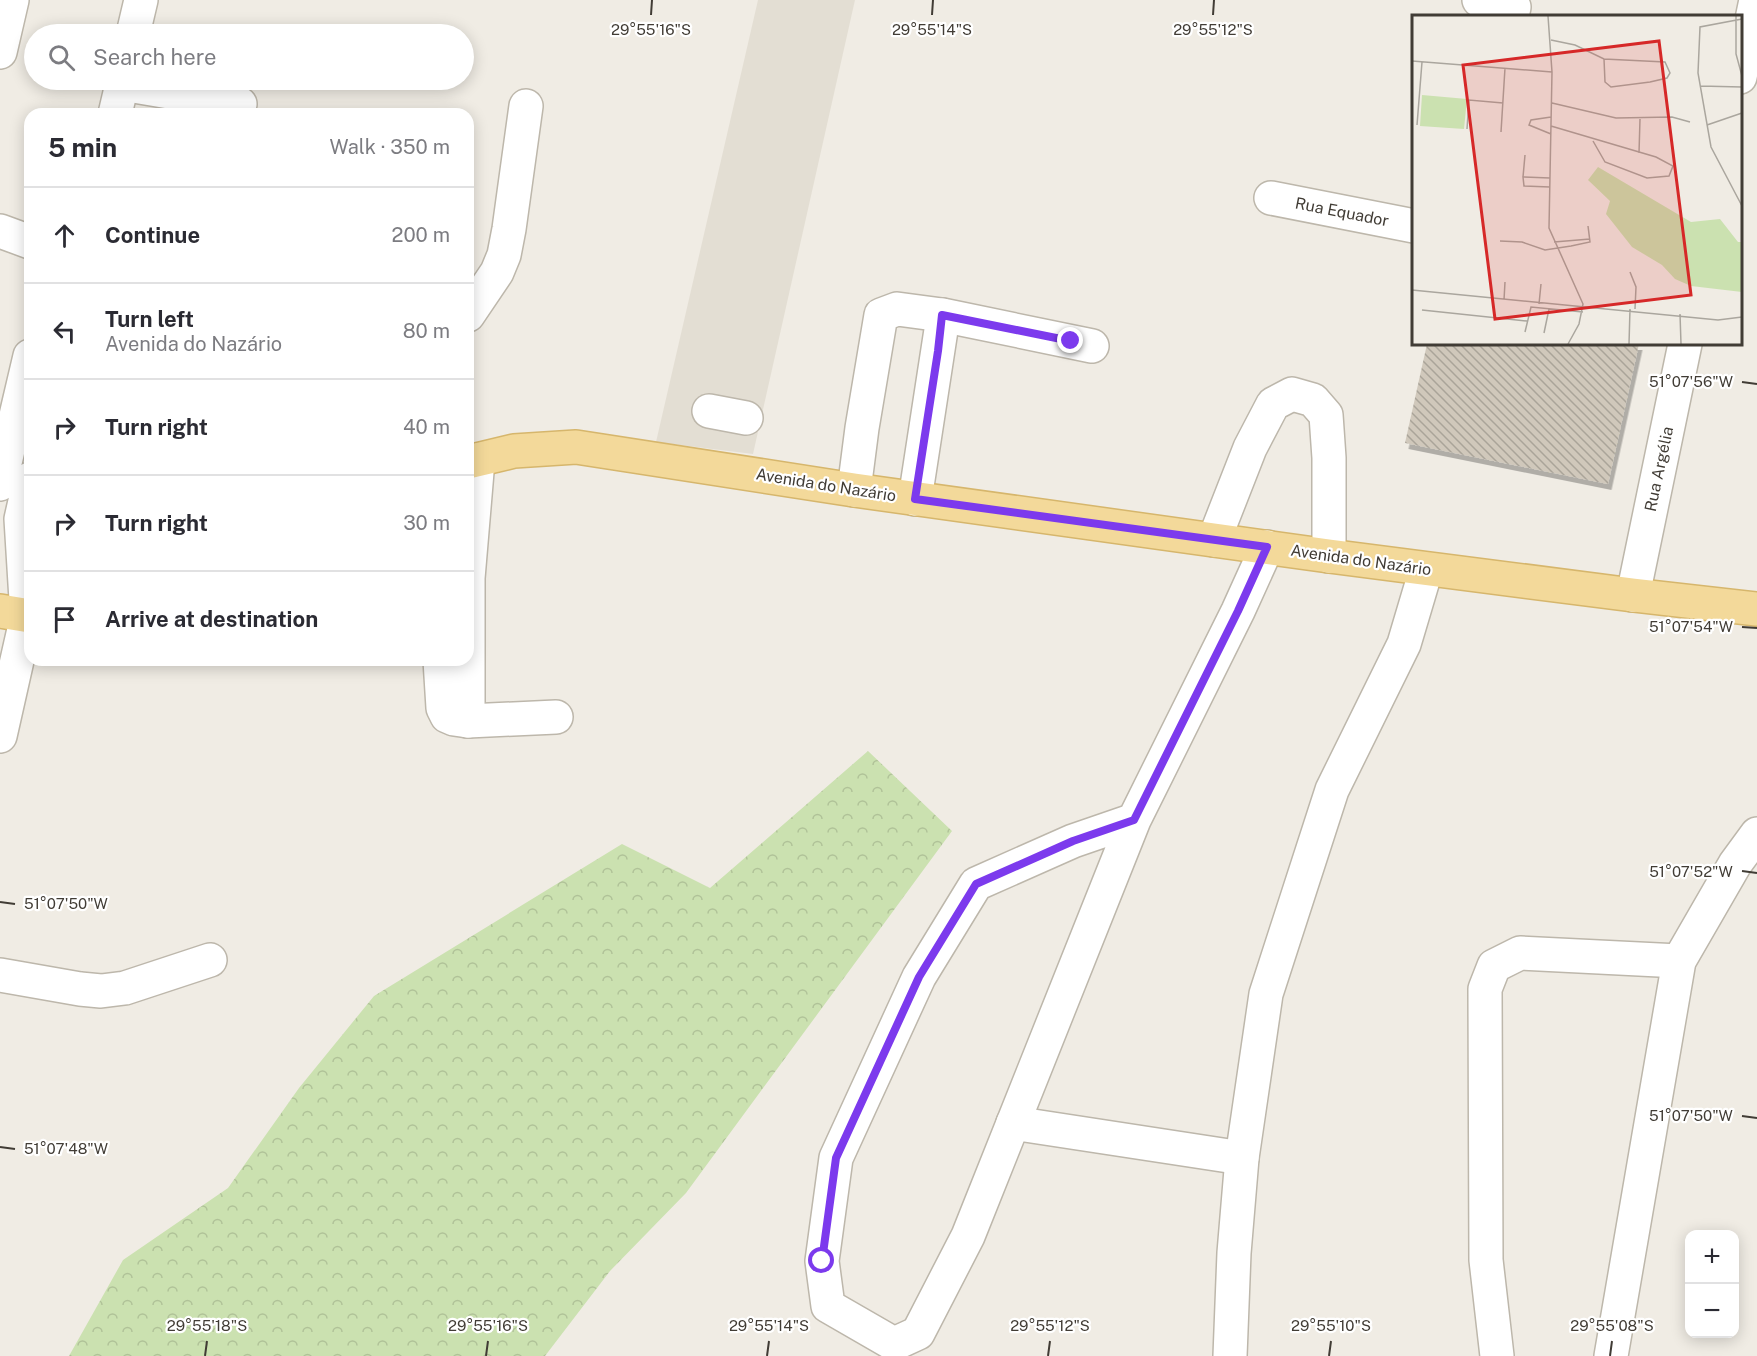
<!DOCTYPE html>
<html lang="en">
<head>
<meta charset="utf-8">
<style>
  body { margin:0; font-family:"Public Sans",sans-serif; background:#f7f7f7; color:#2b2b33 }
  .controls { position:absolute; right:18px; bottom:18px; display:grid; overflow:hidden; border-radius:12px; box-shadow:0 3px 15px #0003 }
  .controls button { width:54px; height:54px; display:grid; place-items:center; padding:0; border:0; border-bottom:2px solid #e1e1e2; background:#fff; color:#2b2b33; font:30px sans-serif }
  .stop { position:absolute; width:18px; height:18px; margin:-14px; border:4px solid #7c3aed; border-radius:50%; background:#fff }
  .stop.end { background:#7c3aed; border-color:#fff; box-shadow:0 2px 6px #0008 }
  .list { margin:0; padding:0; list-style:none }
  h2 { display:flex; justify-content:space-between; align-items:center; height:78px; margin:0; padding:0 24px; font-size:26px }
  h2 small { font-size:20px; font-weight:400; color:#7c7c81 }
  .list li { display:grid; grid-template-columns:39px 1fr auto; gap:18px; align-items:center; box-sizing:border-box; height:96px; padding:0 24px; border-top:2px solid #e1e1e2 }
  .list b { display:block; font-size:22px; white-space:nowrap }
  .list p { margin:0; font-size:20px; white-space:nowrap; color:#7c7c81 }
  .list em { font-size:20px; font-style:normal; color:#7c7c81 }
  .icon { flex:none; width:33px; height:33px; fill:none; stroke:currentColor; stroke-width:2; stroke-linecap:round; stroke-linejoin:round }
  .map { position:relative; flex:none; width:1757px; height:1356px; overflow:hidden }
  .search { position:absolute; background:#fff; box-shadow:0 3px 15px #0003; left:24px; top:24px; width:450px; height:66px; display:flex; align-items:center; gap:15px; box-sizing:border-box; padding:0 21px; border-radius:33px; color:#7c7c81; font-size:22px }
  .panel { position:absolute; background:#fff; box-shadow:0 3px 15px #0003; left:24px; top:108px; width:450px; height:558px; border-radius:18px }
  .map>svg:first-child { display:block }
  .residential { fill:#e3ded3 }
  .forest { fill:url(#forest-crowns) }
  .building { fill:url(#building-back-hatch); filter:url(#shadow) }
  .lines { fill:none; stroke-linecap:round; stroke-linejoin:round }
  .minor-casing { stroke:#bdb7ab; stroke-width:36 }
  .major-casing { stroke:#d6b66c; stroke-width:36 }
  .minor { stroke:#fff; stroke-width:33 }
  .major { stroke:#f3d99a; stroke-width:33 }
  .route { stroke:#7c3aed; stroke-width:8 }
  .ticks { fill:none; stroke:#413c35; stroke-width:2 }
  .labels { text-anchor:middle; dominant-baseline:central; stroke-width:4.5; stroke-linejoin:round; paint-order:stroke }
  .street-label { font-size:16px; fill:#413c35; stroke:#fff }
  .inset-road { fill:none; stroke:#aaa69e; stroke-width:1.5 }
  .view { fill:#d62828; fill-opacity:0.15; stroke:#d62828; stroke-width:3 }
  .inset-edge { fill:none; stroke:#413c35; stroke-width:3 }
  .ticks-label { font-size:15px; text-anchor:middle; fill:#413c35; stroke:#fff; stroke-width:4.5; stroke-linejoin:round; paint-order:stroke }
</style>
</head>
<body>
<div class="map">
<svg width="1757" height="1356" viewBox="0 0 1757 1356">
  <defs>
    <pattern id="forest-crowns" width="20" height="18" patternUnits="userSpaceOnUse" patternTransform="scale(1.5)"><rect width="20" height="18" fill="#cbe1b0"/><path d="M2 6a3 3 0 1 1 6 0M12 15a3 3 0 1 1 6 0" fill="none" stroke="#b0c298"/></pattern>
    <pattern id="building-back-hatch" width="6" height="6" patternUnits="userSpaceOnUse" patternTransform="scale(1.5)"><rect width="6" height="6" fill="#d0c8bb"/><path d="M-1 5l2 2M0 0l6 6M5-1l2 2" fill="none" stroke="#aaa499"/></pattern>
    <filter id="shadow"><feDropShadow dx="3.5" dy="6" stdDeviation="0" flood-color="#0004"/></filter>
  </defs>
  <rect width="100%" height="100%" fill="#f0ece4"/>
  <!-- residential -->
  <path class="residential" d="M 758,0 L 855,0 L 753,454 L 656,442 Z"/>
  <!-- forest -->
  <path class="forest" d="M 868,751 L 952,831 L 686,1193 L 610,1271 L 545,1356 L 69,1356 L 123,1260 L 228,1188 L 299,1088 L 374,996 L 622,844 L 710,888 Z"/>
  <!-- building -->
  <path class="building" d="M 1427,344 L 1639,344 L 1608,484 L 1405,443 Z"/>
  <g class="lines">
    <!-- minor casing -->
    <g class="minor-casing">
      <g id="minor">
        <path d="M 1479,0 L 1514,7 L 1512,16"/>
        <path d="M 133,34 L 141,0"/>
        <path d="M 0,52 L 12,0"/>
        <path d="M 1740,77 L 1756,0"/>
        <path d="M 122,84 L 240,104"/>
        <path d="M 115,114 L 123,80"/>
        <path d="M 1271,198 L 1414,226"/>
        <path d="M 0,231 L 30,242"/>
        <path d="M 468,315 L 497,272 L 504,255 L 509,229 L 526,106"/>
        <path d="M 942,315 L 1092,346"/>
        <path d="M 709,411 L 746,418"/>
        <path d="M 0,484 L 30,356"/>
        <path d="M 854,490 L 862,428 L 881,315 L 897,309 L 942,315 L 941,330 L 915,499"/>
        <path d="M 1214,540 L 1250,448 L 1273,404 L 1292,394 L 1313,400 L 1326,415 L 1329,458 L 1329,556"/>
        <path d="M 1633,595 L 1685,344"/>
        <path d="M 440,660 L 443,708 L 447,716 L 454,719 L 468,721 L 556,717"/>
        <path d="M 468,721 L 468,578 L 478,460"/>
        <path d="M 0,736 L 27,616 L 21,519 L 30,479"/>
        <path d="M 1134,820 L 1073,841 L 976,884 L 919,977 L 836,1158 L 822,1261 L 828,1306 L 894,1344 L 918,1333 L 968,1236 L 1134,820 L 1238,611 L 1267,547"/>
        <path d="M 0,975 L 80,989 L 101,991 L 125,988 L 210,960"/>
        <path d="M 1013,1123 L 1242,1158"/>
        <path d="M 1230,1356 L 1234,1253 L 1242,1158 L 1266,994 L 1332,790 L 1404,644 L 1426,570"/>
        <path d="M 1497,1356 L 1486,1260 L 1485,989 L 1494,966 L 1520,953 L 1679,961"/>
        <path d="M 1611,1356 L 1679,961 L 1735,864 L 1757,834"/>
      </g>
    </g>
    <!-- major casing -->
    <g class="major-casing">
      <g id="major">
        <path d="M 468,462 L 514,451 L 576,447 L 854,490 L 1329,556 L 1633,595 L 1757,609"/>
        <path d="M 0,611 L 30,616"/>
      </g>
    </g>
    <!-- minor -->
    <use href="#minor" class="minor"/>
    <!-- major -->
    <use href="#major" class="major"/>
  </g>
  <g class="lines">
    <!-- route -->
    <path class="route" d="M 822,1261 L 836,1158 L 919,977 L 976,884 L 1073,841 L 1134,820 L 1238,611 L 1267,547 L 915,499 L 938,351 L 942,315 L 1071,341"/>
  </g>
  <!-- ticks -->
  <path class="ticks" d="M 651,15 L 652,0M 932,15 L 933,0M 1213,15 L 1214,0M 1742,382 L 1757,384M 1742,627 L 1757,628M 1742,871 L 1757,873M 0,902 L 15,904M 1742,1116 L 1757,1118M 0,1147 L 15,1149M 205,1356 L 207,1341M 486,1356 L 488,1341M 767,1356 L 769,1341M 1048,1356 L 1050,1341M 1329,1356 L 1331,1341M 1610,1356 L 1612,1341"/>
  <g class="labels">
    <!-- street labels -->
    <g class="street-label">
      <text transform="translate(1342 212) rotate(11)">Rua Equador</text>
      <text transform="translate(1659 469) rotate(-78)">Rua Argélia</text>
      <text transform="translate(826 485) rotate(9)">Avenida do Nazário</text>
      <text transform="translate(1361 560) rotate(8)">Avenida do Nazário</text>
    </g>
  </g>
  <!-- overview -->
  <g transform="translate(1412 15)">
    <rect width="330" height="330" fill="#f0ece4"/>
    <path d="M 10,80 L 55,84 L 52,114 L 8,111 ZM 186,152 L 279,207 L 308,204 L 326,227 L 330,227 L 330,277 L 279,271 L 263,264 L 250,250 L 220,232 L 194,199 L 198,186 L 176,165 Z" fill="#cbe1b0"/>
    <path class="inset-road" d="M 136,1 L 140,57 L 137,213 L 171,289 L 167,309 L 156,329M 324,1 L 324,39 L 330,61M 330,4 L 288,12 L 286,58 L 299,132 L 330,191M 139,25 L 163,30 L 192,44 L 253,47 L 258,58 L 255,63 L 238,67 L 199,72 L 193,67 L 192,44M 0,46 L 140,57M 288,71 L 330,72M 140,88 L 204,103 L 260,102 L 278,107M 5,110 L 10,47M 295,110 L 330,98M 139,111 L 244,142 L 261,151 L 257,161 L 235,163 L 193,147 L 181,126M 55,114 L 57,85 L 91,88M 89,117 L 93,53M 139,119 L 117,110 L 119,105 L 139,102M 227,138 L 228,104M 111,162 L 113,140M 138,172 L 112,171 L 111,162 L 138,163M 88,226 L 110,227 L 133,235 L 159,231 L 178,227 L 176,211M 142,227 L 178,224M 218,257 L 224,272 L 223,294M 0,275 L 306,305 L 330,302M 92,285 L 93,267M 127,289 L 129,269M 10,295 L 115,306M 268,299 L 269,329M 113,317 L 119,292 L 171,297M 132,318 L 137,294M 217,329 L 218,294"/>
    <path class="view" d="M 247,26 L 279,280 L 83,304 L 51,50 Z"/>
    <rect width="330" height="330" class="inset-edge"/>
  </g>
  <g class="ticks-label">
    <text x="651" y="35">29°55'16"S</text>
    <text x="932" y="35">29°55'14"S</text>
    <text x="1213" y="35">29°55'12"S</text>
    <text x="1691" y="387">51°07'56"W</text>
    <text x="1691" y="632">51°07'54"W</text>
    <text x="1691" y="877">51°07'52"W</text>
    <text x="66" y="909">51°07'50"W</text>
    <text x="1691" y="1121">51°07'50"W</text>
    <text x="66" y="1154">51°07'48"W</text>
    <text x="207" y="1331">29°55'18"S</text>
    <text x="488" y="1331">29°55'16"S</text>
    <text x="769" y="1331">29°55'14"S</text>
    <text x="1050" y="1331">29°55'12"S</text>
    <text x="1331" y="1331">29°55'10"S</text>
    <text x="1612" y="1331">29°55'08"S</text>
  </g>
</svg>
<div class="controls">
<button>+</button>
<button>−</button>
</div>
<div class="stop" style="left:822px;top:1261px"></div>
<div class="stop end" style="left:1071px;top:341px"></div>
<div class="search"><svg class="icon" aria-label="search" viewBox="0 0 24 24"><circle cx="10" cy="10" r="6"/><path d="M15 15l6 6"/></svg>Search here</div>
<section class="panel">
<h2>5 min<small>Walk · 350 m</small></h2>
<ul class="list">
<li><svg class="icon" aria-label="ahead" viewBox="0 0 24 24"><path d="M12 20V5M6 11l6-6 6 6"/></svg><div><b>Continue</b></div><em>200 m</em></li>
<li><svg class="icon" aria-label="left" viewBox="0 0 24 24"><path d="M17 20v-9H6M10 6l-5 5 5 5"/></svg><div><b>Turn left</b><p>Avenida do Nazário</p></div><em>80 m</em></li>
<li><svg class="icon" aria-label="right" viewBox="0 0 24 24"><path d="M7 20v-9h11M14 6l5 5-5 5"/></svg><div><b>Turn right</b></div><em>40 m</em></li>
<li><svg class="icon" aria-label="right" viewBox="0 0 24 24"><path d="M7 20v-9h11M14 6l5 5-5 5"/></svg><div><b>Turn right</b></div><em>30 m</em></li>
<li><svg class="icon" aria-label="arrive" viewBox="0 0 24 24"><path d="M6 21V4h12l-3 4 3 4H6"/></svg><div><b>Arrive at destination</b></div></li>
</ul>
</section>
</div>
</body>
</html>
